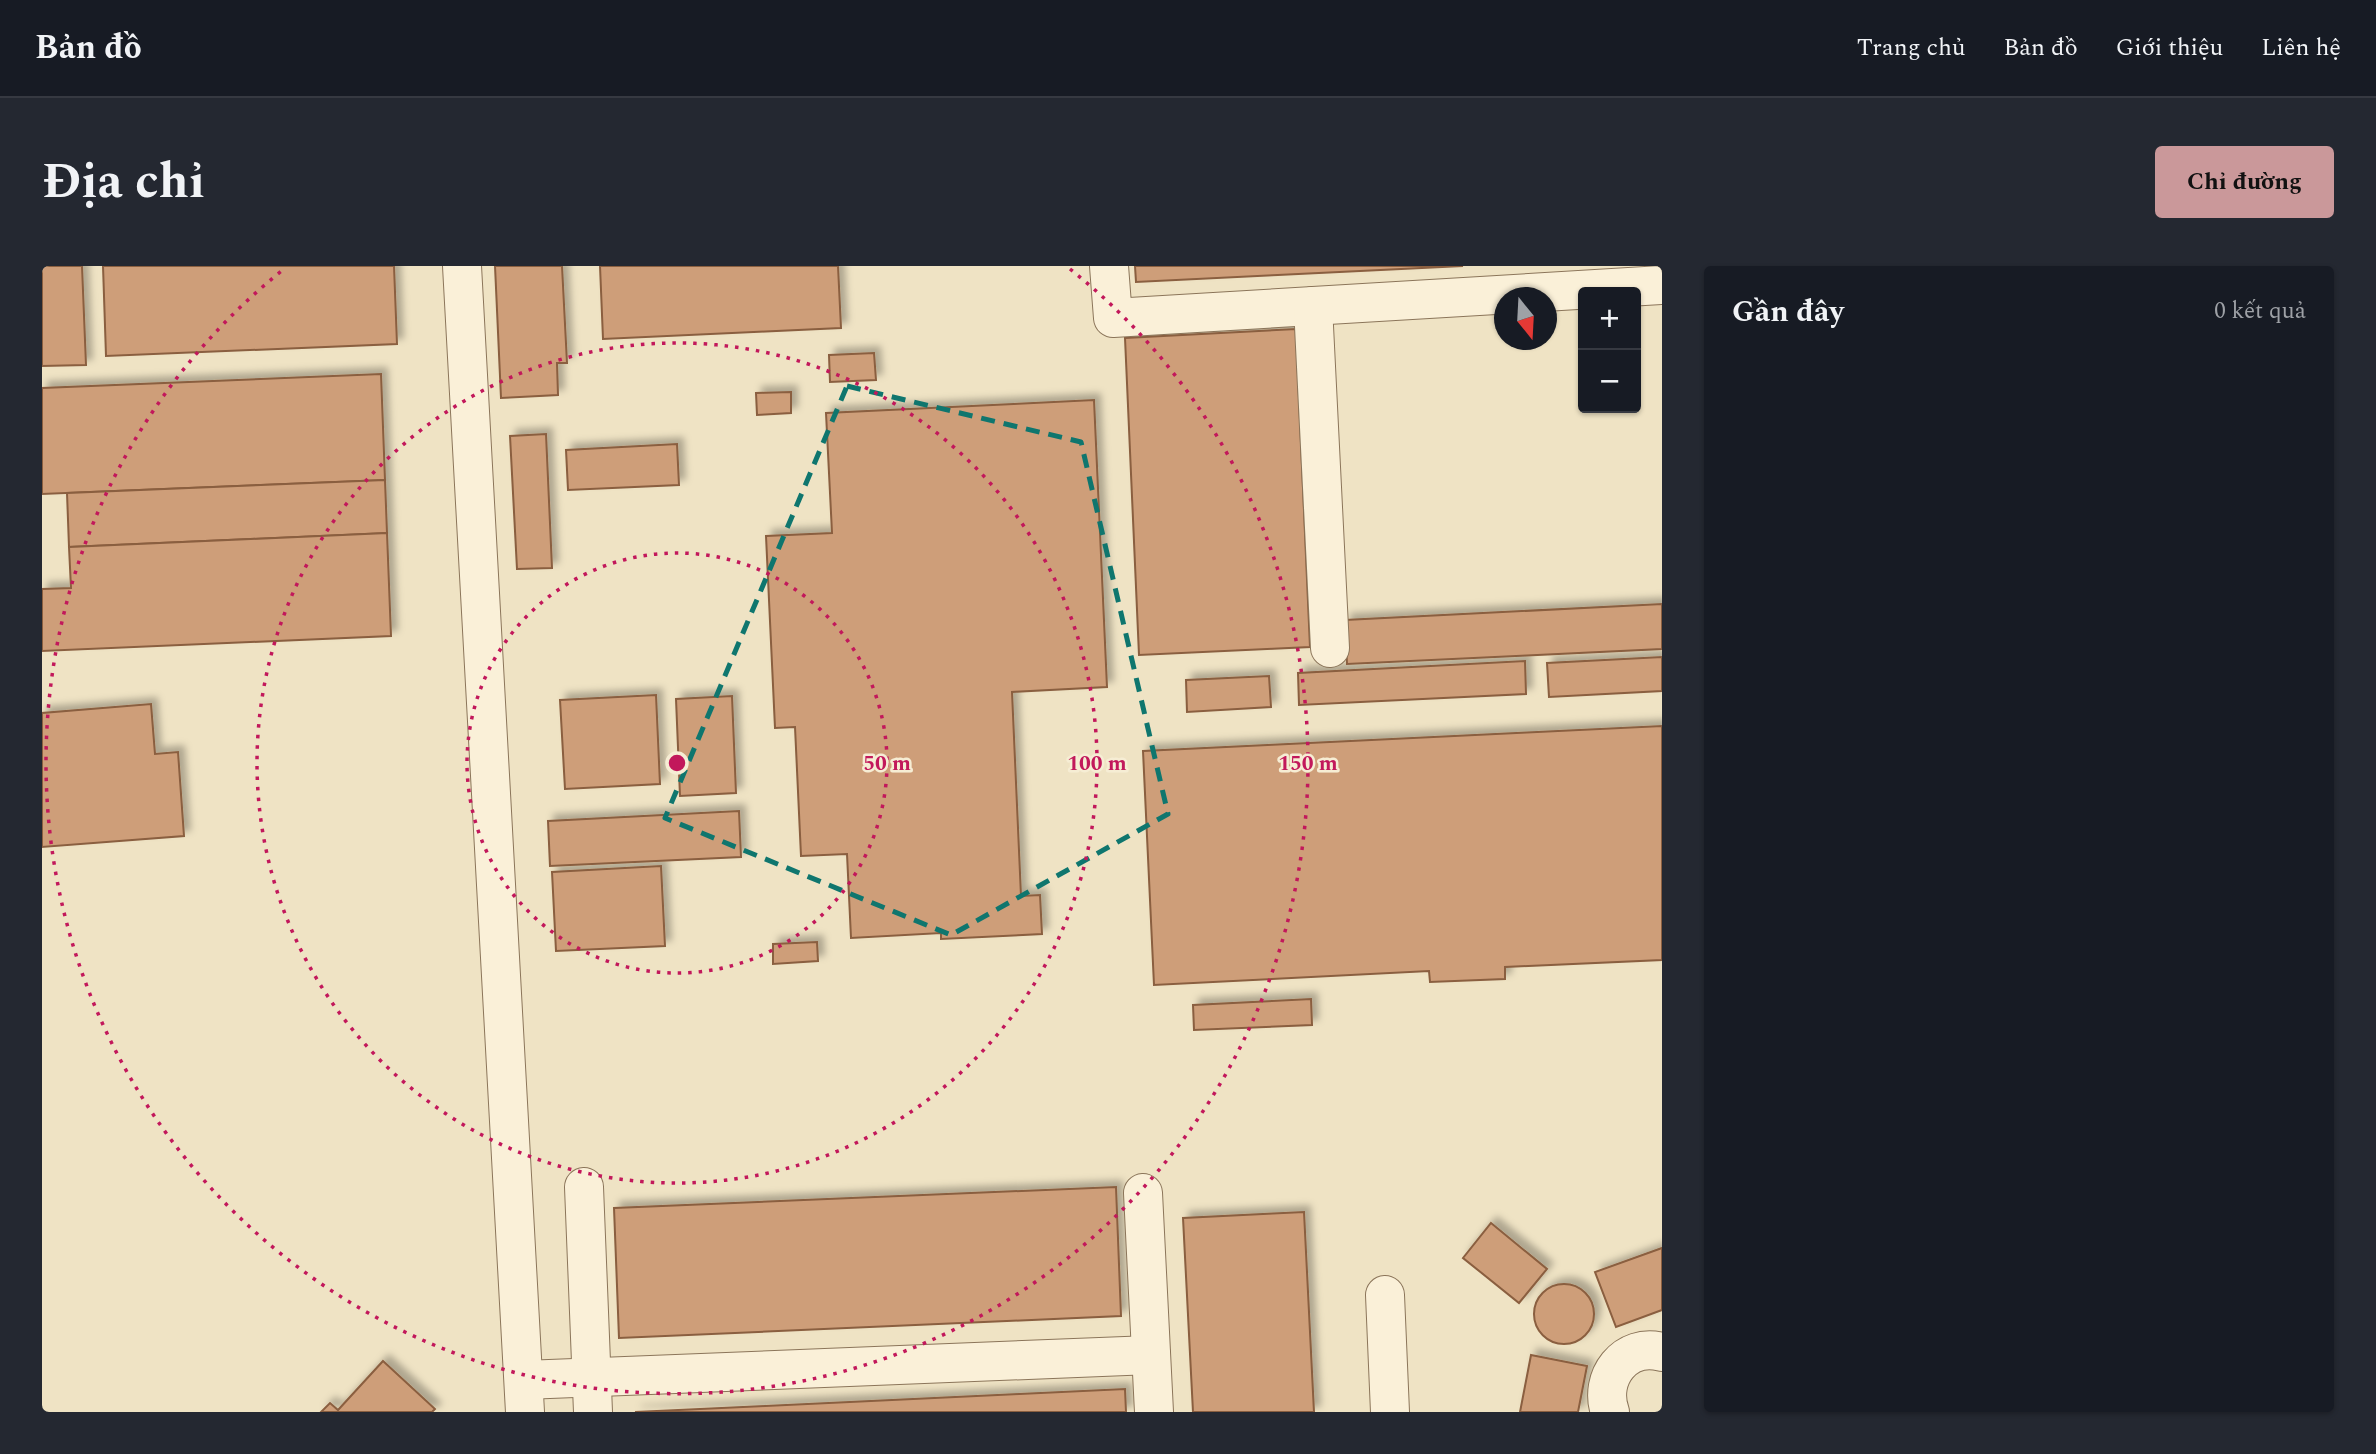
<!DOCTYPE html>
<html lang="vi">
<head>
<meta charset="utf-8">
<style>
  body { margin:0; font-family:Spectral,serif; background:#242831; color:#f1f3f6 }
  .controls { position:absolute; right:21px; top:21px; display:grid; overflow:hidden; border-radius:7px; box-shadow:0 2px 5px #0004 }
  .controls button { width:63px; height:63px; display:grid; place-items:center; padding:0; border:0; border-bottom:2px solid #363941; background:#171b24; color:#f1f3f6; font:35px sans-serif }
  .compass { position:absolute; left:1452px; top:21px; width:63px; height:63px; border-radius:50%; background:#171b24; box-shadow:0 2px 5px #0004; rotate:162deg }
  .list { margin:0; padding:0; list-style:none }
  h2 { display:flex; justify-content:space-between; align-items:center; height:91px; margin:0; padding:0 28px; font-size:30px }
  h2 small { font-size:23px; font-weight:400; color:#9ea1a6 }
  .map { position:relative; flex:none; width:1620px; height:1146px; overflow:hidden; border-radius:7px }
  header { display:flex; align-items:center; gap:42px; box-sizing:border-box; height:98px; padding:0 35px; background:#171b24; border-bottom:2px solid #363941 }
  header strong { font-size:33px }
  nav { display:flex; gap:38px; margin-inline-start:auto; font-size:24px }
  .intro { display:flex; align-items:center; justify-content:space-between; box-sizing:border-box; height:168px; padding:0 42px }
  h1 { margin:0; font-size:49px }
  .button { padding:18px 32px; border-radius:7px; background:#ca989a; color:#111; font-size:24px; font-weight:700 }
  main { display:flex; gap:42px; padding:0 42px }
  aside { flex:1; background:#171b24; border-radius:7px; box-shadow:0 2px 5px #0004 }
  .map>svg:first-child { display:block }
  .building { fill:#ce9e79; stroke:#8a5e3f; stroke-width:2; filter:url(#shadow) }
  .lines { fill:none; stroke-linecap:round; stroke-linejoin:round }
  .minor-casing { stroke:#8b755a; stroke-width:40 }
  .minor { stroke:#faf0d8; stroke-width:38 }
  .marked { fill:none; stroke:#0f766e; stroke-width:5; stroke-dasharray:14 9; stroke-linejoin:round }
  .ring { fill:none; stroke:#c2185b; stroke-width:3.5; stroke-dasharray:3.5 7 }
  .centre { fill:#c2185b; stroke:#f6edd4; stroke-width:3.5 }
  .ring-label { font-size:21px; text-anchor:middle; font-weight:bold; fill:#c2185b; stroke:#f6edd4; stroke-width:5; stroke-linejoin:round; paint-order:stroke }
</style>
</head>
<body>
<header>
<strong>Bản đồ</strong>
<nav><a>Trang chủ</a><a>Bản đồ</a><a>Giới thiệu</a><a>Liên hệ</a></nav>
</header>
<div class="intro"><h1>Địa chỉ</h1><a class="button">Chỉ đường</a></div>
<main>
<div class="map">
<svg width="1620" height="1146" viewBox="0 0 1620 1146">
  <defs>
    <filter id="shadow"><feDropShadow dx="6" dy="-6" stdDeviation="3.5" flood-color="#0004"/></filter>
  </defs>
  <rect width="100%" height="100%" fill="#efe3c4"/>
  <!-- building -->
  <g class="building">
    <path d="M 0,0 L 40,0 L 44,99 L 0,100 Z"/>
    <path d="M 61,0 L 352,0 L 355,78 L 64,90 Z"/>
    <path d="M 453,0 L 520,0 L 525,97 L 515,97 L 516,129 L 459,132 Z"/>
    <path d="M 558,0 L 796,0 L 799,62 L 561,73 Z"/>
    <path d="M 1093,0 L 1421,0 L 1094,16 Z"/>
    <path d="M 1254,63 L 1268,381 L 1097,389 L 1083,72 Z"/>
    <path d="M 832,87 L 834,114 L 788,116 L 787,89 Z"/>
    <path d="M 339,108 L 343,214 L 0,228 L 0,122 Z"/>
    <path d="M 749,126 L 749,147 L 715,149 L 714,127 Z"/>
    <path d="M 1052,134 L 1065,421 L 970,426 L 979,630 L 998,629 L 1000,668 L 899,673 L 899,667 L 809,672 L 805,588 L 759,590 L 753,461 L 733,462 L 724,270 L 790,267 L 784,147 Z"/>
    <path d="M 504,168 L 510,302 L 475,303 L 468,170 Z"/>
    <path d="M 635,178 L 637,219 L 526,224 L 524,184 Z"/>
    <path d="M 343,214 L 345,267 L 27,281 L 25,227 Z"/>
    <path d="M 345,267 L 349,370 L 0,385 L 0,323 L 29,322 L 27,281 Z"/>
    <path d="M 1620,338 L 1620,383 L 1305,398 L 1303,354 Z"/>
    <path d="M 1620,391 L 1620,425 L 1507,431 L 1505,397 Z"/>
    <path d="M 1483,395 L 1484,428 L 1257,439 L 1256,407 Z"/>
    <path d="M 1227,410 L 1229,441 L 1145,446 L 1144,414 Z"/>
    <path d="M 614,429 L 618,518 L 523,523 L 518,434 Z"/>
    <path d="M 690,430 L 694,527 L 638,530 L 634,433 Z"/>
    <path d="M 109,438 L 113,488 L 136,486 L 142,570 L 0,581 L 0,447 Z"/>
    <path d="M 1620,460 L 1620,694 L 1463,701 L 1463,713 L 1388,716 L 1387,705 L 1112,719 L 1101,485 Z"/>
    <path d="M 697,545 L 699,591 L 508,600 L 506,555 Z"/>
    <path d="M 619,600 L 623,680 L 514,685 L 510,606 Z"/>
    <path d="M 775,676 L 776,695 L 731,698 L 731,678 Z"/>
    <path d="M 1269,733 L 1270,759 L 1152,764 L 1151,739 Z"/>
    <path d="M 1074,921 L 1079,1050 L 577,1072 L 572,942 Z"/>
    <path d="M 1262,946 L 1272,1146 L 1151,1146 L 1141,952 Z"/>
    <path d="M 1449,957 L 1505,1003 L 1477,1037 L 1421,992 Z"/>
    <path d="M 1620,982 L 1620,1044 L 1574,1061 L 1553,1006 Z"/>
    <circle cx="1522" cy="1048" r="30"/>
    <path d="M 1489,1089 L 1545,1100 L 1536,1146 L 1478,1146 Z"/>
    <path d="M 341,1095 L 393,1143 L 390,1146 L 279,1146 L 288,1137 L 296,1144 Z"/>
    <path d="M 1083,1123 L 1084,1146 L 593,1146 Z"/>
  </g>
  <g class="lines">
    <!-- minor casing -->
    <g class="minor-casing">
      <g id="minor">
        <path d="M 420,0 L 483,1146"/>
        <path d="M 1067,0 L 1071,52 L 1620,19"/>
        <path d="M 1271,40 L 1288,382"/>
        <path d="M 542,921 L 551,1146"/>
        <path d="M 1101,927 L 1112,1146"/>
        <path d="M 1343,1029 L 1348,1146"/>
        <path d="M 482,1114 L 1109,1089"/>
        <path d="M 1568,1146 C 1556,1112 1583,1076 1620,1086"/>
      </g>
    </g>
    <!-- minor -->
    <use href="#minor" class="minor"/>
  </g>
  <!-- marked area -->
  <path class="marked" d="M 805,120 L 1039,176 L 1126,548 L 909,669 L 623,552 Z"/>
  <!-- distance rings -->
  <g class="ring">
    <circle cx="635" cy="497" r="210"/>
    <circle cx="635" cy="497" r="420"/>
    <path d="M1028 3A631 631 0 1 1 242 3"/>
  </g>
  <circle cx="635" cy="497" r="10" class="centre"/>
  <g class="ring-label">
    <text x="845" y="504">50 m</text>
    <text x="1055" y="504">100 m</text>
    <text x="1266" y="504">150 m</text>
  </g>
</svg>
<div class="controls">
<button>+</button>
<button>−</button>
</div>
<svg class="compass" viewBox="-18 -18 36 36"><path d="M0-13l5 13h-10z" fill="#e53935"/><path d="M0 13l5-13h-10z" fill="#9ea1a6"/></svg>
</div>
<aside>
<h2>Gần đây<small>0 kết quả</small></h2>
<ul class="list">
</ul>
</aside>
</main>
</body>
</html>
